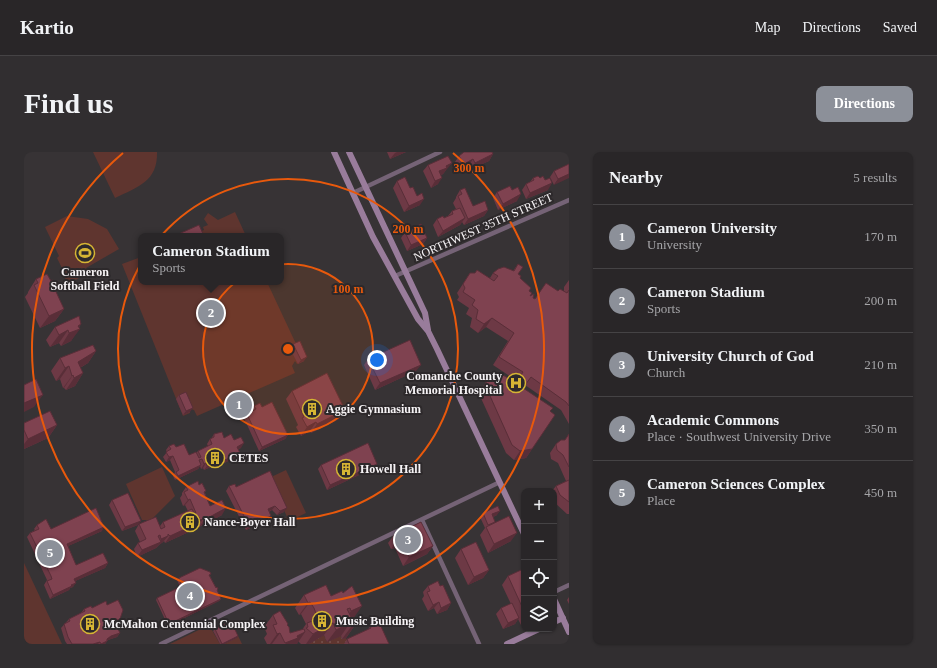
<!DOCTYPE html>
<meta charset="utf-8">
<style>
body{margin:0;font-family:Georgia,serif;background:#312e30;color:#f1f3f6}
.controls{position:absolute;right:12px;bottom:12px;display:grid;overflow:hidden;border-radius:8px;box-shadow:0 1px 3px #0004}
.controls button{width:36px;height:36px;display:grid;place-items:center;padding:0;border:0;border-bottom:1px solid #454345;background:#292628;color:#f1f3f6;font:20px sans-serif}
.you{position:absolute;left:353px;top:208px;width:14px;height:14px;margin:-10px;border:3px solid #fff;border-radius:50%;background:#1a73e8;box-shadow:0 0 0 6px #1a73e833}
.badge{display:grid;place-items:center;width:26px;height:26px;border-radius:50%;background:#8c9099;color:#fff;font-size:13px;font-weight:700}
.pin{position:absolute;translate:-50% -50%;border:2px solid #fff;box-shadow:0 1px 4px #0006}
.popup{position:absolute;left:114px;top:81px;width:146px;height:52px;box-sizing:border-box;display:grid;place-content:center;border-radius:8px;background:#292628;filter:drop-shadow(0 1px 3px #0005);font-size:13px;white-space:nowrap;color:#a5a5a8}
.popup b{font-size:15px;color:#f1f3f6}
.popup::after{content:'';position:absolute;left:50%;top:100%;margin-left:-8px;border:8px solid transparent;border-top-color:#292628}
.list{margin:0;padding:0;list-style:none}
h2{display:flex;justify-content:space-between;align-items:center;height:52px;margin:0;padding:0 16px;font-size:17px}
h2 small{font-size:13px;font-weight:400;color:#a5a5a8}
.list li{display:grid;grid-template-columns:26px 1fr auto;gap:12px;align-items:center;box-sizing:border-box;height:64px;padding:0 16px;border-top:1px solid #454345}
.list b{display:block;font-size:15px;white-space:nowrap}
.list p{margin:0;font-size:13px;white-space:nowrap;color:#a5a5a8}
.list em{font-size:13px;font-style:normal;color:#a5a5a8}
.icon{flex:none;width:22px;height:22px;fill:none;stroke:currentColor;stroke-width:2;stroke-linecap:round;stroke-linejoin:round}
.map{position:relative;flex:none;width:545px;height:492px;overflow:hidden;border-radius:8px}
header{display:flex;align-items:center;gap:24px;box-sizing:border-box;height:56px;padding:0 20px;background:#292628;border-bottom:1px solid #454345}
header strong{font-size:19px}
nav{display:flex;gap:22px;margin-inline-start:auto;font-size:14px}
.intro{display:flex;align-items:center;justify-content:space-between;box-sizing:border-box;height:96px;padding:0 24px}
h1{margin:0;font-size:28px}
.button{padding:10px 18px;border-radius:8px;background:#8c9099;color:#fff;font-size:14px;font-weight:700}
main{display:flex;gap:24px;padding:0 24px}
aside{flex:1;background:#292628;border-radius:8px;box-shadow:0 1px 3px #0004}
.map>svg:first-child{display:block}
.grass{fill:url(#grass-dots)}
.park{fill:#5f352f}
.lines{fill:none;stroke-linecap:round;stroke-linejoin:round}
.street{stroke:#756376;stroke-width:4.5}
.secondary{stroke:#997c9b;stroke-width:6}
.wall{fill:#6d3945}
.shaded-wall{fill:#592e38}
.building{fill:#7f4250;stroke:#592e38}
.ring{fill:none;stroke:#e8590c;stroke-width:2}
.labels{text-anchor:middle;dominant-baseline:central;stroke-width:4;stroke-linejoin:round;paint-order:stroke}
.street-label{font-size:12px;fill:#f6f3f5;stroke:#2d292b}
.poi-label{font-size:12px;font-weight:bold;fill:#f6f3f5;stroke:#2d292b;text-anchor:start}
.centre{fill:#e8590c;stroke:#2d292b;stroke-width:2}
.ring-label{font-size:12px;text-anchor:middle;font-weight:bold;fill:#e8590c;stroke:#2d292b;stroke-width:4;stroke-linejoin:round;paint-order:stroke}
</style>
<header>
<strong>Kartio</strong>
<nav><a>Map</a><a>Directions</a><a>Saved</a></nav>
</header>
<div class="intro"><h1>Find us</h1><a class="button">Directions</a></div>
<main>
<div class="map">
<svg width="545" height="492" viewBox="0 0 545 492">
<defs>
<pattern id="grass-dots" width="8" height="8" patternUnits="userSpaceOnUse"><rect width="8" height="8" fill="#5f352f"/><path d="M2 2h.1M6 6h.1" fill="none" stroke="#77534e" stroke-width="1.8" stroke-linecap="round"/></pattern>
</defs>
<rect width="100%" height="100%" fill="#373335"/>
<!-- grass -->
<polygon class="grass" points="300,483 303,490 317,484 318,487 322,486 325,492 284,492"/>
<!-- park -->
<g class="park">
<path d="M 69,0 L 133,0 C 134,29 114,35 91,46 Z"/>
<polygon points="211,60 222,84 162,84 180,78 179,75 184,73 180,67 184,61 194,68"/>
<polygon points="43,64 64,67 83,77 95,97 62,116 63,118 53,122 55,126 48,130 42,128 38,120 41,118 40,115 38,116 33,106 35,104 21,75"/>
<polygon points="117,105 117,130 243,130 280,209 273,212 271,209 268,214 271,221 173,264 170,258 166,257 166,261 159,264 98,112"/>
<polygon points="138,315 151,344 127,368 118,368 102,332"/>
<polygon points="262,318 282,361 265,369 245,326"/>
<polygon points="0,411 38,492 0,492"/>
<polygon points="207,469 218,492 200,492 212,486"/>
<polygon points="185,473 196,492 146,492"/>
</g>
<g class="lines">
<!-- street -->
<g class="street">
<polyline points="329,41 416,0"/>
<polyline points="371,124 545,48"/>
<polyline points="398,368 455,492"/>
<polyline points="530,440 545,433"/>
<polyline points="137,492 476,330"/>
</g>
<!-- secondary -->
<g class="secondary">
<polyline points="310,0 349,85 394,167 404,179 413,197 500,382"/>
<polyline points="325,0 401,161 404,178"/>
<polyline points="530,447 545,480"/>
<polyline points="530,470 539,466"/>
<polyline points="483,492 515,477"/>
</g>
</g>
<!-- wall -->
<g class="wall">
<polygon points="363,0 382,0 366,7"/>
<polygon points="469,2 465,9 447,17 445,13 435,18 431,10 435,4"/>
<polygon points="545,12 530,33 526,25 530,19"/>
<polygon points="404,13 423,18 422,18 419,22 417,23 414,32 407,36 399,19"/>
<polygon points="509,26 524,38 502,47 498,38 502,32 506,30"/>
<polygon points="373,29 386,36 393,44 396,53 380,60 369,36"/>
<polygon points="436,38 449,54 464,58 460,64 440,73 438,70 436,73 414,85 409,73 413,67 420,66 424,64 428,59 432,57 429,51 432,46 432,45"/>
<polygon points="488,38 493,49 474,58 469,46 473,40"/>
<polygon points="381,80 403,86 399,92 383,99 377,86"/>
<polygon points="494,112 495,122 496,126 505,139 506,144 511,147 534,139 540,139 540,135 545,128 545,272 537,258 501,233 499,236 526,259 508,297 502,306 490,308 482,301 456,244 456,239 468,221 471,224 492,231 493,229 469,213 484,189 462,175 454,181 446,175 448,166 442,162 445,156 433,148 435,145 433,141 446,121 451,121 466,126 469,121 489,119"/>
<polygon points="12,127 30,130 28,133 40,157 31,169 16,176 1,145 4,141 4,140"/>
<polygon points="57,172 47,189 37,194 35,191 26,195 22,188 31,175"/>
<polygon points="269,192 280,209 274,212 266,197"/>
<polygon points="72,199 64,211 56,216 59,221 51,234 42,238 40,236 39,236 36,227 32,229 27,219 36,206"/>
<polygon points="344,207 392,219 351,238 340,213"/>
<polygon points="268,239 315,267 287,281 286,279 277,284 272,275 274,273 262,247"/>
<polygon points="155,243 166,260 159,263 152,247"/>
<polygon points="230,254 238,255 264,283 261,287 235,299 220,266 223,262 228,259 227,258"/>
<polygon points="0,271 33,273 24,286 0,297"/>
<polygon points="190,282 200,286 210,288 217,296 214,297 216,301 213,305 198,312 196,307 192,309 189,314 180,318 179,316 177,317 176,314 174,317 151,328 149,324 151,320 146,308 142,310 139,305 143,300 142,298 145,294 152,295 165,303 172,301 174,299 184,294 183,292 186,287 187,287"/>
<polygon points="545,282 545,362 543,362 530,350 530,339 528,339 532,334 542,329 534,311 527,307 526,301 532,292 541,288"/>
<polygon points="297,313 350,316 303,338 294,317"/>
<polygon points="246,319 260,360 253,363 248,358 245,360 244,368 222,378 202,339 205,334 212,335"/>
<polygon points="175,333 181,341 186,354 198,363 175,375 175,373 172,375 169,378 141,391 140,389 139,390 135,393 132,396 113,405 110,397 114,391 116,390 111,379 115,372 136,374 139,370 164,359 161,353 159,354 156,346 158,343 158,341 162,335"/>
<polygon points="88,348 114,373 98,379 85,353"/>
<polygon points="459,361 473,363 469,365 471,370 487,389 464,401 456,383 461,376 456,365"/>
<polygon points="13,373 27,377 78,379 44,394 52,413 84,411 81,416 51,429 49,435 46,436 45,438 26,447 20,433 23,428 3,385 6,381 11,378 10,377"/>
<polygon points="370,383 409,394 403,402 379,414 371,396 367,397 364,391"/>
<polygon points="437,397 465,418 459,426 444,433 431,406"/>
<polygon points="186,424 192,436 194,437 193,439 197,447 195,449 144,474 132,448 133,446 156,435 153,428 155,426"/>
<polygon points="484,424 500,424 500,471 497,473 494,467 491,472 479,477 472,462 477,456 487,452 478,433"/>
<polygon points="328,434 329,467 328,467 331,473 322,486 318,487 317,484 303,490 300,483 285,492 277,492 274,489 273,492 243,492 240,486 243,482 240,475 249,463 264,472 263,474 266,481 278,478 282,472 277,462 275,463 271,456 280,443 307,444 319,441"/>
<polygon points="404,434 416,434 427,451 423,458 413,462 410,456 404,459 398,447 400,444 399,440"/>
<polygon points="545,445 545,452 543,448"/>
<polygon points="83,453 96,467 93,471 91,472 96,481 93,485 84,488 81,492 43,492 41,489 37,476 45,467 57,461 60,457"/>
<polygon points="346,474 365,492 320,492 323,487 344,478"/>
<polygon points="191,477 213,486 200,492 196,492 189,479"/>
</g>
<!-- shaded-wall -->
<g class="shaded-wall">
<polygon points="373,0 382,0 366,7 371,1"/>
<polygon points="469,2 465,9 447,17 451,11"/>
<polygon points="449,7 445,13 435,18 440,12"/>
<polygon points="428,11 419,22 411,26 415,19 422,14"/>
<polygon points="545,22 545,26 530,33 534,27"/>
<polygon points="418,26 414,32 407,36 411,29"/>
<polygon points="528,31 524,38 502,47 506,41"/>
<polygon points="497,42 493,49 474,58 479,52"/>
<polygon points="400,47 396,53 380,60 385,54"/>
<polygon points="464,58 460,64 440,73 444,67"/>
<polygon points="441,66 436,73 414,85 419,79"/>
<polygon points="403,86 399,92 383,99 387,93"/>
<polygon points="40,157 31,169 16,176 25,164"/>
<polygon points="468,166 462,175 454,181 460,172"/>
<polygon points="57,172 53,178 56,177 47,189 37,194 45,181 54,174"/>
<polygon points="44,178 35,191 26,195 35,183"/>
<polygon points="72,199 64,211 47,221 54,210"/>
<polygon points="283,205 280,209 274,212 277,208"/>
<polygon points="397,213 392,219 351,238 356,231"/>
<polygon points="45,214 36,227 32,229 41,216"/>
<polygon points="59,221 51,234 42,238 50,226"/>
<polygon points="49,223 40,236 39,236 48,224"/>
<polygon points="19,243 10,255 0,260 0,251"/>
<polygon points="169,256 166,260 159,263 162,259"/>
<polygon points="321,258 315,267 287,281 293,272"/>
<polygon points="292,270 286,279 277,284 283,275"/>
<polygon points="33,273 24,286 0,297 0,292 4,287"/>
<polygon points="264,283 261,287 235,299 238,295"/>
<polygon points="220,291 217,296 210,299 213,295"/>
<polygon points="508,297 502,306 490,308 496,299"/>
<polygon points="216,301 213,305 198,312 201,308"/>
<polygon points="199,303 196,307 188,311 191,306"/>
<polygon points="149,304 146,308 142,310 145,305"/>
<polygon points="192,309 189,314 180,318 183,314"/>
<polygon points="182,311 179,316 177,317 180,312"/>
<polygon points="353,312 350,316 303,338 306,333"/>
<polygon points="177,313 174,317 151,328 154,324"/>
<polygon points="166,347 161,353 159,354 164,348"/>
<polygon points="251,354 248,358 241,361 244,357"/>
<polygon points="202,356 198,363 175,375 180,368"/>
<polygon points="263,356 260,360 253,363 256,359"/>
<polygon points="476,359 473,363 465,367 468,362"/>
<polygon points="247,364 244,368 222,378 225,374"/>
<polygon points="179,367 175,373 172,375 176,368"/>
<polygon points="117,369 114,373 98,379 101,375"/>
<polygon points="174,371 169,378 141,391 146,384"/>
<polygon points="80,375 78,379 40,396 43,392"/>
<polygon points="493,381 487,389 464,401 470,392"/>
<polygon points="144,384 139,390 135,393 132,396 113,405 118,398 135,390 137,387"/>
<polygon points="377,387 371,396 367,397 373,389"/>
<polygon points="409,394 403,402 379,414 385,405"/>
<polygon points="84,411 81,416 47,431 50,427"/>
<polygon points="465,418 459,426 444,433 450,425"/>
<polygon points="52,431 49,435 46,436 45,438 26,447 29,443"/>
<polygon points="197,447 195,449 144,474 145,472"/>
<polygon points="286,450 277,462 275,463 284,451"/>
<polygon points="415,450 410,456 404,459 409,453"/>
<polygon points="427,451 423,458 413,462 417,456"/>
<polygon points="338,454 329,467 319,472 327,459"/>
<polygon points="495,466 491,472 479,477 484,471"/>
<polygon points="96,467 93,471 87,474 90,469"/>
<polygon points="500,468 500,471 497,473"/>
<polygon points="309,471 300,483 285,492 282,492 289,482"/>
<polygon points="326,471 317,484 303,490 312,478"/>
<polygon points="331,473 322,486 318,487 327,475"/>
<polygon points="281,480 273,492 261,492 273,484"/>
<polygon points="96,481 93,485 84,488 81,490 83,489 81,492 77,492 87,484"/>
<polygon points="256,481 248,492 246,492 253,482"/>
<polygon points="214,484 213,486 200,492 197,492"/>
<polygon points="76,490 74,492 69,492 71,491"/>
</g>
<!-- building -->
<g class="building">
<polygon points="440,0 468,0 469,2 451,11 449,7 440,12 435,4"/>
<polygon points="424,4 428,11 422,14 423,16 415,19 418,26 411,29 404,13"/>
<polygon points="545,12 545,22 534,27 530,19"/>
<polygon points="514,24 516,26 519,24 521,28 526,26 528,31 506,41 502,32 510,28 509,26"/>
<polygon points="381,25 386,36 389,35 393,44 398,41 400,47 385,54 373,29"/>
<polygon points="486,34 488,38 494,35 497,42 479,52 473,40"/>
<polygon points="441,36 449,54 461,49 464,58 444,67 434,44 438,42 436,38"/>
<polygon points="436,56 441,66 419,79 413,67 419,64 420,66 429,62 428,59"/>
<polygon points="397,72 403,86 387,93 381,80"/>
<polygon points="175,73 180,84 150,84"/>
<polygon points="494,112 499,115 494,122 497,124 496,126 507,136 505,139 508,141 506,144 510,142 509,146 511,147 522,131 534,139 536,137 543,141 545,138 545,254 542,250 507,225 499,236 529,256 526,259 531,263 508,297 496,299 488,293 462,235 462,231 468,221 471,224 474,220 492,231 499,220 475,205 490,181 468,166 460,172 452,167 454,158 448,153 451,148 439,140 441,136 439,132 446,121 451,121 453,118 470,129 474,124 469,121 474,117 480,115 490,119"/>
<polygon points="23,122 27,129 29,128 30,130 28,131 40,157 25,164 10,133 14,131 12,127"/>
<polygon points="55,164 57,172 54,174 56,177 45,181 44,178 35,183 31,175"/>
<polygon points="386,188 397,213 356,231 344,207"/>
<polygon points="276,189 283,205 277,208 269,192"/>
<polygon points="69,193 72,199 54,210 59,221 50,226 49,223 48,224 45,214 41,216 36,206"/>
<polygon points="303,221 321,258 293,272 292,270 283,275 278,266 280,265 268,239"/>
<polygon points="12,227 19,243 0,251 0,233"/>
<polygon points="162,240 169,256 162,259 155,243"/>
<polygon points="248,250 264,283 238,295 223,262 232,257 230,254 236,251 238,255"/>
<polygon points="26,259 33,273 4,287 0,278 0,271"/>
<polygon points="198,280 200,286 207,282 210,288 217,285 220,291 213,295 216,301 201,308 199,303 191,306 192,309 183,314 182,311 180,312 178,307 175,308 177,313 154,324 152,320 155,318 149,304 145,305 142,300 147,297 145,294 150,292 152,295 160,292 165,303 172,300 175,306 177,305 174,299 188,292 186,287 190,285 190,282"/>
<polygon points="545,282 545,315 539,303 533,298 532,292 537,288 541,288"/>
<polygon points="344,291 353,312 306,333 297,313"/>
<polygon points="246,319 263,356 256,359 251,354 244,357 247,364 225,374 205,334 211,332 212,335"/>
<polygon points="545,328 545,350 536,343 532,334"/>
<polygon points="174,329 175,333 178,331 182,339 180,340 186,354 198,348 202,356 180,368 179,367 176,368 175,365 172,367 174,371 146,384 144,382 144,384 137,387 136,383 134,384 137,390 118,398 114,391 122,387 115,372 132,365 137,377 141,375 139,370 168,357 170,361 172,361 166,347 164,348 160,340 164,338 162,335"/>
<polygon points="104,341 117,369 101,375 88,348"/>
<polygon points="474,354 476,359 468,362 471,370 464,373 459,361"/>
<polygon points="72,356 80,375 43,392 52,413 79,401 84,411 50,427 52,431 47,433 48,434 29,443 23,429 28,427 27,424 6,381 15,377 13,373 22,367 27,377"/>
<polygon points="485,364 493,381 470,392 462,375"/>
<polygon points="397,370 409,394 385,405 377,387 373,389 370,383"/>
<polygon points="452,390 465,418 450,425 437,397"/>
<polygon points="176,416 186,420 187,422 185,423 192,436 193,435 194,437 193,438 197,447 145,472 133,446 158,434 155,426"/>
<polygon points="497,418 500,424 500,459 484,424"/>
<polygon points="414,429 416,434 419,433 427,451 417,456 415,450 409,453 403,440 406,439 404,434"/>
<polygon points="302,433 307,444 318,439 319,441 328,434 338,454 327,459 326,456 323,457 331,473 327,475 326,471 312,478 309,471 289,482 282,476 284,475 283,471 294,467 290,456 286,450 284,451 280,443"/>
<polygon points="94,448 99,458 96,467 90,469 96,481 87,484 83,487 83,489 77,492 76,490 69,492 48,492 44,485 40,472 46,469 45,467 61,459 60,457 67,454 68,456 82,449 83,453"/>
<polygon points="488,451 495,466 484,471 477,456"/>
<polygon points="256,459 264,472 263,473 265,475 266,481 280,477 281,480 273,484 274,486 261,491 256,481 253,482 249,473 253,472 249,463"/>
<polygon points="207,469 214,484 198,492 191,477"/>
<polygon points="355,470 365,492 325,492 323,487 347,476 346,474"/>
</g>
<!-- distance rings -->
<circle cx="264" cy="197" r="85" fill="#e8590c" fill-opacity=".12"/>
<g class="ring">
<circle cx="264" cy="197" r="85"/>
<circle cx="264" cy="197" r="170"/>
<path d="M429 1A256 256 0 1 1 99 1"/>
</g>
<!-- icons -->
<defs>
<symbol id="stadium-ring" viewBox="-11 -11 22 22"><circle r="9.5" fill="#2d292b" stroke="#d6b534" stroke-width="1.5"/><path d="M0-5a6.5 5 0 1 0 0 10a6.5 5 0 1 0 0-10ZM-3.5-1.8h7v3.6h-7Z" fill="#d6b534"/></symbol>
<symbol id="hospital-ring" viewBox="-11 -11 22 22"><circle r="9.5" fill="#2d292b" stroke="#d6b534" stroke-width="1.5"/><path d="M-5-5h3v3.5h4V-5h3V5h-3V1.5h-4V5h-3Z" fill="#d6b534"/></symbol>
<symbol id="building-ring" viewBox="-11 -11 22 22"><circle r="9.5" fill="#2d292b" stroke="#d6b534" stroke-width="1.5"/><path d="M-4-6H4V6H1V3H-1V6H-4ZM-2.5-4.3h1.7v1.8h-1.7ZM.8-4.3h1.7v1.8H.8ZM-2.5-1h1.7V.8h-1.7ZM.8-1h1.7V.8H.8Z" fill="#d6b534"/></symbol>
</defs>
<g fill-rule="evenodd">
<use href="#stadium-ring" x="50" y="90" width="22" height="22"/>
<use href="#hospital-ring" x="481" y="220" width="22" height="22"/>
<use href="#building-ring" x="277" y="246" width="22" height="22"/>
<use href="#building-ring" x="180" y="295" width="22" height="22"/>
<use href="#building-ring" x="311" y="306" width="22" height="22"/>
<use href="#building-ring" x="155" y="359" width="22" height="22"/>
<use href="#building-ring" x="287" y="458" width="22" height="22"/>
<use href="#building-ring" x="55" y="461" width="22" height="22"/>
</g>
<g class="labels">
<!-- street labels -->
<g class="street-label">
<text transform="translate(459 75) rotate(-24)">NORTHWEST 35TH STREET</text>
</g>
<!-- poi labels -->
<g class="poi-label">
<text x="61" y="120" text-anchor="middle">Cameron<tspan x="61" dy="14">Softball Field</tspan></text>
<text x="478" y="224" text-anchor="end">Comanche County<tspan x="478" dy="14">Memorial Hospital</tspan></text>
<text x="302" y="257">Aggie Gymnasium</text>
<text x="205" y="306">CETES</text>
<text x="336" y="317">Howell Hall</text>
<text x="180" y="370">Nance-Boyer Hall</text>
<text x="312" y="469">Music Building</text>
<text x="80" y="472">McMahon Centennial Complex</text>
</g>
</g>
<circle cx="264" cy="197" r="6" class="centre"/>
<g class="ring-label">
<text x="445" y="20">300 m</text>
<text x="384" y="81">200 m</text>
<text x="324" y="141">100 m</text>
</g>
</svg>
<div class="controls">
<button>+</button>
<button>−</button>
<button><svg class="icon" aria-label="locate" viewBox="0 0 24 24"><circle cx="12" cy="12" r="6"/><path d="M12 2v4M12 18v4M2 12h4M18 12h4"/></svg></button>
<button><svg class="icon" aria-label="layers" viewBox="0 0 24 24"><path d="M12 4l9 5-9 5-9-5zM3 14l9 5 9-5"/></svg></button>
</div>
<div class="you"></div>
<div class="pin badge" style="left:215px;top:253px">1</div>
<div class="pin badge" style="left:187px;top:161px">2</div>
<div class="popup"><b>Cameron Stadium</b>Sports</div>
<div class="pin badge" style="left:384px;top:388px">3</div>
<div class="pin badge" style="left:166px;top:444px">4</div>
<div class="pin badge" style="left:26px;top:401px">5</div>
</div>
<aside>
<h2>Nearby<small>5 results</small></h2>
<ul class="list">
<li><span class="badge">1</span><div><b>Cameron University</b><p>University</p></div><em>170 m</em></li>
<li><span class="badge">2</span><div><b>Cameron Stadium</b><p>Sports</p></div><em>200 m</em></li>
<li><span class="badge">3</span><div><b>University Church of God</b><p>Church</p></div><em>210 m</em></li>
<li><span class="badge">4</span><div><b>Academic Commons</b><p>Place · Southwest University Drive</p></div><em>350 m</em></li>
<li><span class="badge">5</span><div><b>Cameron Sciences Complex</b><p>Place</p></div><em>450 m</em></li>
</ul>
</aside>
</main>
